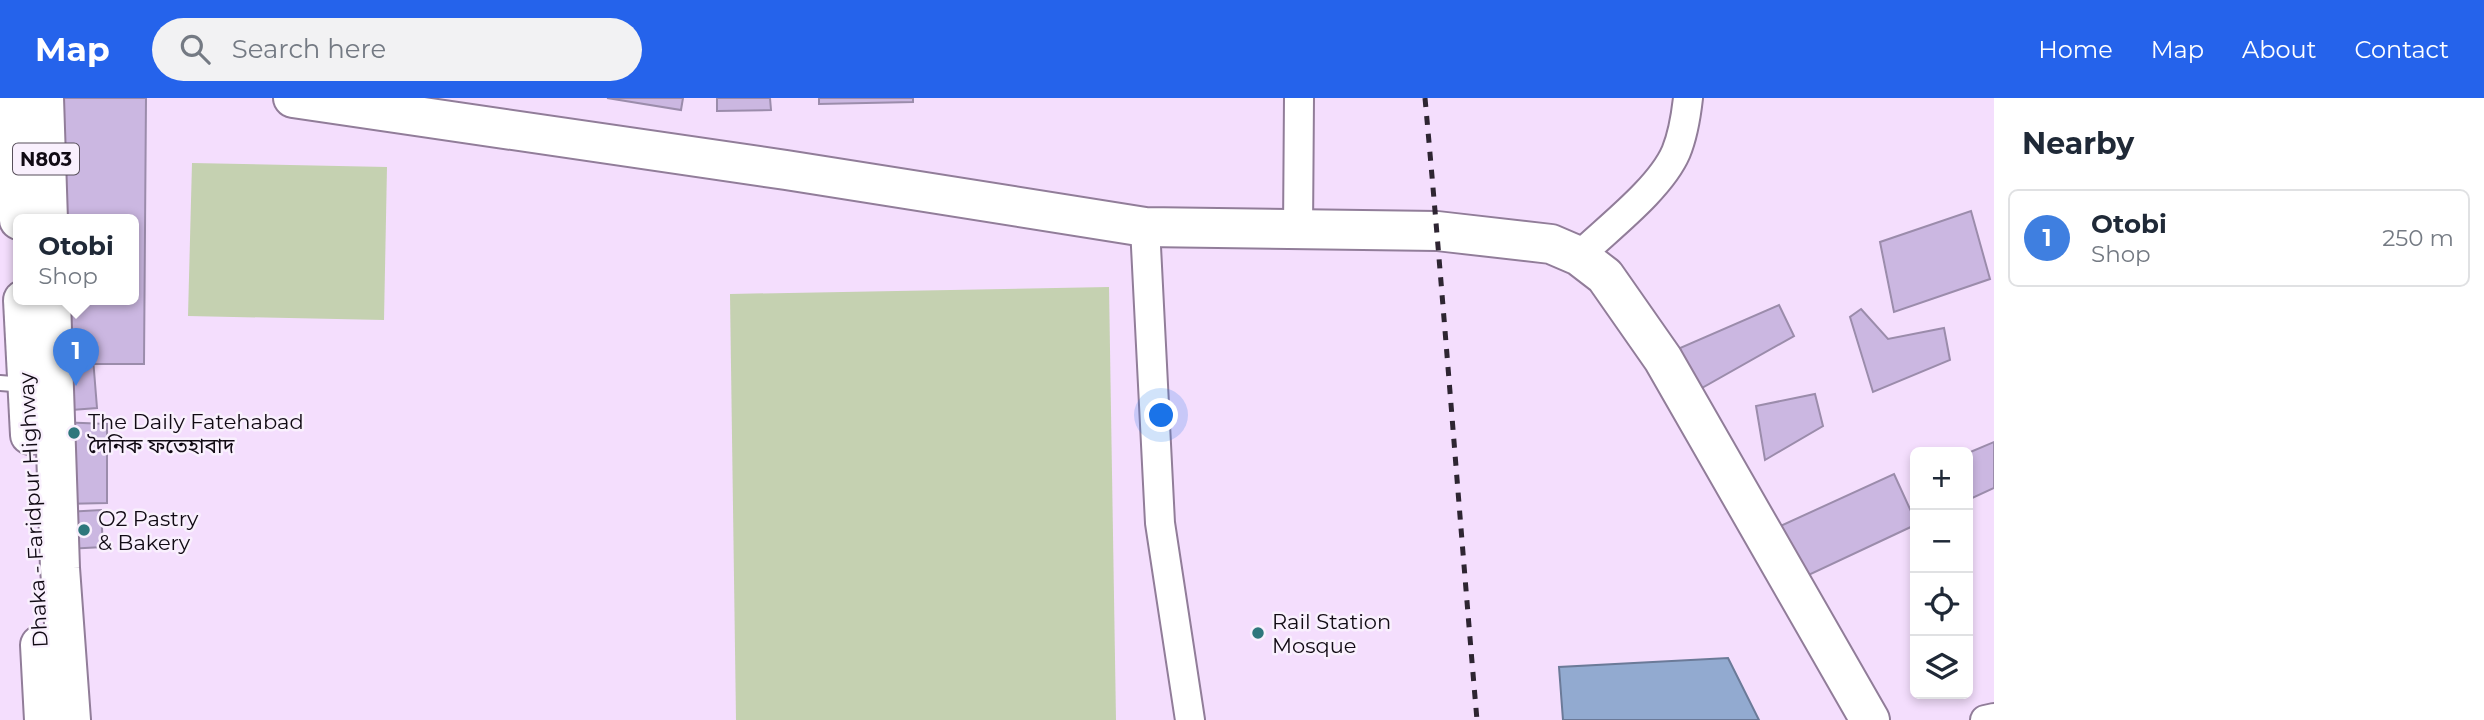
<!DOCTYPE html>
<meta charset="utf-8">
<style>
body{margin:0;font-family:Montserrat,"Noto Sans Bengali",sans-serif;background:#f2f2f3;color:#1f2937}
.controls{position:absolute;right:21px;bottom:21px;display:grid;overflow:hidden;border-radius:10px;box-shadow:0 4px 10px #0003}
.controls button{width:63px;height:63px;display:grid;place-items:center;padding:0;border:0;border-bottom:2px solid #e0e1e3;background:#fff;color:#1f2937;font:35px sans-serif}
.you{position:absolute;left:1162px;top:318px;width:24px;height:24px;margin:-18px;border:5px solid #fff;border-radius:50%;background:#1a73e8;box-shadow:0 0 0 10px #1a73e833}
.badge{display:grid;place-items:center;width:46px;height:46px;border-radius:50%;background:#2563eb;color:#fff;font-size:23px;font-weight:700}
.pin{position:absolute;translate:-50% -58px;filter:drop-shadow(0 2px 4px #0008)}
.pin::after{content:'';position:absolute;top:37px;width:24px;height:21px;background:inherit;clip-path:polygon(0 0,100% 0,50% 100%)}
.popup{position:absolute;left:13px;top:116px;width:126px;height:91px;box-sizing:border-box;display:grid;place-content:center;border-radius:10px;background:#fff;filter:drop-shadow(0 2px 5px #0005);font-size:23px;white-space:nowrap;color:#747a83}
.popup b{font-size:26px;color:#1f2937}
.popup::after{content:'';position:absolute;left:50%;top:100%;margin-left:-14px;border:14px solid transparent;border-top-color:#fff}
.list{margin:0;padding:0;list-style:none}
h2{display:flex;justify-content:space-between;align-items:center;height:91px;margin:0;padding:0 28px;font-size:30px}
h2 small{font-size:23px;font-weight:400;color:#747a83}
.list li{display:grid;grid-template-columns:46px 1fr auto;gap:21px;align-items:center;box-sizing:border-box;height:98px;margin:0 14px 14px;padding:0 14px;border:2px solid #e0e1e3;border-radius:10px}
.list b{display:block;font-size:26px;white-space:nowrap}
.list p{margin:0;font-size:23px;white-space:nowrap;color:#747a83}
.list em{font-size:23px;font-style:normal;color:#747a83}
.icon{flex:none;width:38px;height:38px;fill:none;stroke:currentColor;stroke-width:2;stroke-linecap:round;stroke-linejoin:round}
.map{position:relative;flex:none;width:1994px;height:622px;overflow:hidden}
header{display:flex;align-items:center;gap:42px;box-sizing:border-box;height:98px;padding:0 35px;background:#2563eb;color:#fff}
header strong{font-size:33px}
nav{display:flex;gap:38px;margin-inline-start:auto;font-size:24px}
.search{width:490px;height:63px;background:#f2f2f3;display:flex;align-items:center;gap:18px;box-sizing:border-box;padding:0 24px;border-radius:38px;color:#747a83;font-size:26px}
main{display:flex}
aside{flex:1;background:#fff}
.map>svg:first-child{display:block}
.green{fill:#c5d1b1}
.water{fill:#92aad0;stroke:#6b7a98;stroke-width:2}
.building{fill:#cbb7e1;stroke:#9b8cab;stroke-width:2}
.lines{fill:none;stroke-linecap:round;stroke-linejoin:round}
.lane-casing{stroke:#917d99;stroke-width:18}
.street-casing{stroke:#917d99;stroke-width:32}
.secondary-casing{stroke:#917d99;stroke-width:42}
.highway-casing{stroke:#917d99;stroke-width:42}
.lane{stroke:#fff;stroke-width:14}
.street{stroke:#fff;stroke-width:28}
.secondary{stroke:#fff;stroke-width:38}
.highway{stroke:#fff;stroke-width:38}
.rail{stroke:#2e2532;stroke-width:5;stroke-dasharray:9 9;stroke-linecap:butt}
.poi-dot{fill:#2e777c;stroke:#f9f0fd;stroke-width:2.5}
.labels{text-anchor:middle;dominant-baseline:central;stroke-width:5;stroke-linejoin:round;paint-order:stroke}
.shield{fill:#f9f0fd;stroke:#574f5a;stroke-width:2}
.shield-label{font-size:19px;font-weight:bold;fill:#110a14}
.poi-label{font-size:21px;fill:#110a14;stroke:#f9f0fd;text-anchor:start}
.street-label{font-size:21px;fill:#110a14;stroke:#f9f0fd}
</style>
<header>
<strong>Map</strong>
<div class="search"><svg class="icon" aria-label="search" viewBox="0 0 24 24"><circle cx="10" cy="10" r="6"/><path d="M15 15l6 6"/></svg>Search here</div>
<nav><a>Home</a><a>Map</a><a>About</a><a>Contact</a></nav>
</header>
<main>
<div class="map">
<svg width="1994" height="622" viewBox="0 0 1994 622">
<rect width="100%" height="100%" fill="#f4defd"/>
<!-- green -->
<g class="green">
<polygon points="192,65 387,69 384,222 188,218"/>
<polygon points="1109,189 1116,622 736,622 730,196"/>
</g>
<!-- water -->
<polygon class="water" points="1728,560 1759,622 1563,622 1559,569"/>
<!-- building -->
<g class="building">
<polygon points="64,0 146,0 144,266 62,266 63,202 134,202 134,122 63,122"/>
<polygon points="607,0 683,0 681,12"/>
<polygon points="717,0 770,0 771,12 717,13"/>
<polygon points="819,0 913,0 913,4 819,6"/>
<polygon points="1971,113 1990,181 1894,214 1880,144"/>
<polygon points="1779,207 1794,238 1693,295 1680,250"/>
<polygon points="1861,211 1888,241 1944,230 1950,262 1873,294 1850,219"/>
<polygon points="93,260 97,310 59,313 62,266"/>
<polygon points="1815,296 1823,328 1765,362 1756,308"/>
<polygon points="58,324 107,326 107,405 62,406"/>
<polygon points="1994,344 1994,390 1968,402 1968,355"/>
<polygon points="1894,376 1915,422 1915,427 1798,482 1774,431"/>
<polygon points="101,412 103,449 67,451 66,414"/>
</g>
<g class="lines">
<defs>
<polyline id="lane" points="0,285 26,287"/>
<g id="street">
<polyline points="1145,129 1160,425 1190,622"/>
<polyline points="1298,132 1299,0"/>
<path d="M 1579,158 C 1608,130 1660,91 1676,54 C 1683,37 1686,18 1688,0"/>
<polyline points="1985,622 1994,620"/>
</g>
<polyline id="secondary" points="293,0 786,72 1145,129 1437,133 1551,146 1579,158 1605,178 1663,261 1870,622"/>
<g id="highway">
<polyline points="13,0 19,122"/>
<polyline points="44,0 48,122"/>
<polyline points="23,202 30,337"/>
<polyline points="51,202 60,470 71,622"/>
<polyline points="40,547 44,622"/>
</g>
</defs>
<!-- lane casing -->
<use href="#lane" class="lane-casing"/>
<!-- street casing -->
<use href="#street" class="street-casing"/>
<!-- secondary casing -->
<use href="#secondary" class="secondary-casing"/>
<!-- highway casing -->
<use href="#highway" class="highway-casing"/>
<!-- lane -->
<use href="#lane" class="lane"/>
<!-- street -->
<use href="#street" class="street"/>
<!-- secondary -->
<use href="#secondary" class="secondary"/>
<!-- highway -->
<use href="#highway" class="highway"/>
<!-- rail -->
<path class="rail" d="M 1425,0 C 1444,207 1459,415 1477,622"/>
</g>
<!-- markers -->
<g class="poi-dot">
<circle cx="74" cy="335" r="7"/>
<circle cx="84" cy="432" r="7"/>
<circle cx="1258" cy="535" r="7"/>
</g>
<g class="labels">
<!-- shield labels -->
<rect class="shield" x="13" y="45.5" width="66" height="31" rx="5"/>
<g class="shield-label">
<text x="46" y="61">N803</text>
</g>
<!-- poi labels -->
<g class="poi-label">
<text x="88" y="323">The Daily Fatehabad<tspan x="88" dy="24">দৈনিক ফতেহাবাদ</tspan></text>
<text x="98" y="420">O2 Pastry<tspan x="98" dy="24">&amp; Bakery</tspan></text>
<text x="1272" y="523">Rail Station<tspan x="1272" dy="24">Mosque</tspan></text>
</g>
<!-- street labels -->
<g class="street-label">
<text transform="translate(33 412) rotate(-93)">Dhaka - Faridpur Highway</text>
</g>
</g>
</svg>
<div class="controls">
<button>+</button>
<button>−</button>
<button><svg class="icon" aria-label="locate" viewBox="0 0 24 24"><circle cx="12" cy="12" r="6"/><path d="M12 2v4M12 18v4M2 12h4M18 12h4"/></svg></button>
<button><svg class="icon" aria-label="layers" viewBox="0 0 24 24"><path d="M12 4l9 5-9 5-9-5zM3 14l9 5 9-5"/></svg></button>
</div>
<div class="you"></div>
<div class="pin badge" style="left:76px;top:288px;background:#3f7fe0">1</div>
<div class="popup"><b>Otobi</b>Shop</div>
</div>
<aside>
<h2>Nearby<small></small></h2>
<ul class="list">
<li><span class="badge" style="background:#3f7fe0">1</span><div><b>Otobi</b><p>Shop</p></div><em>250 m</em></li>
</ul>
</aside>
</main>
